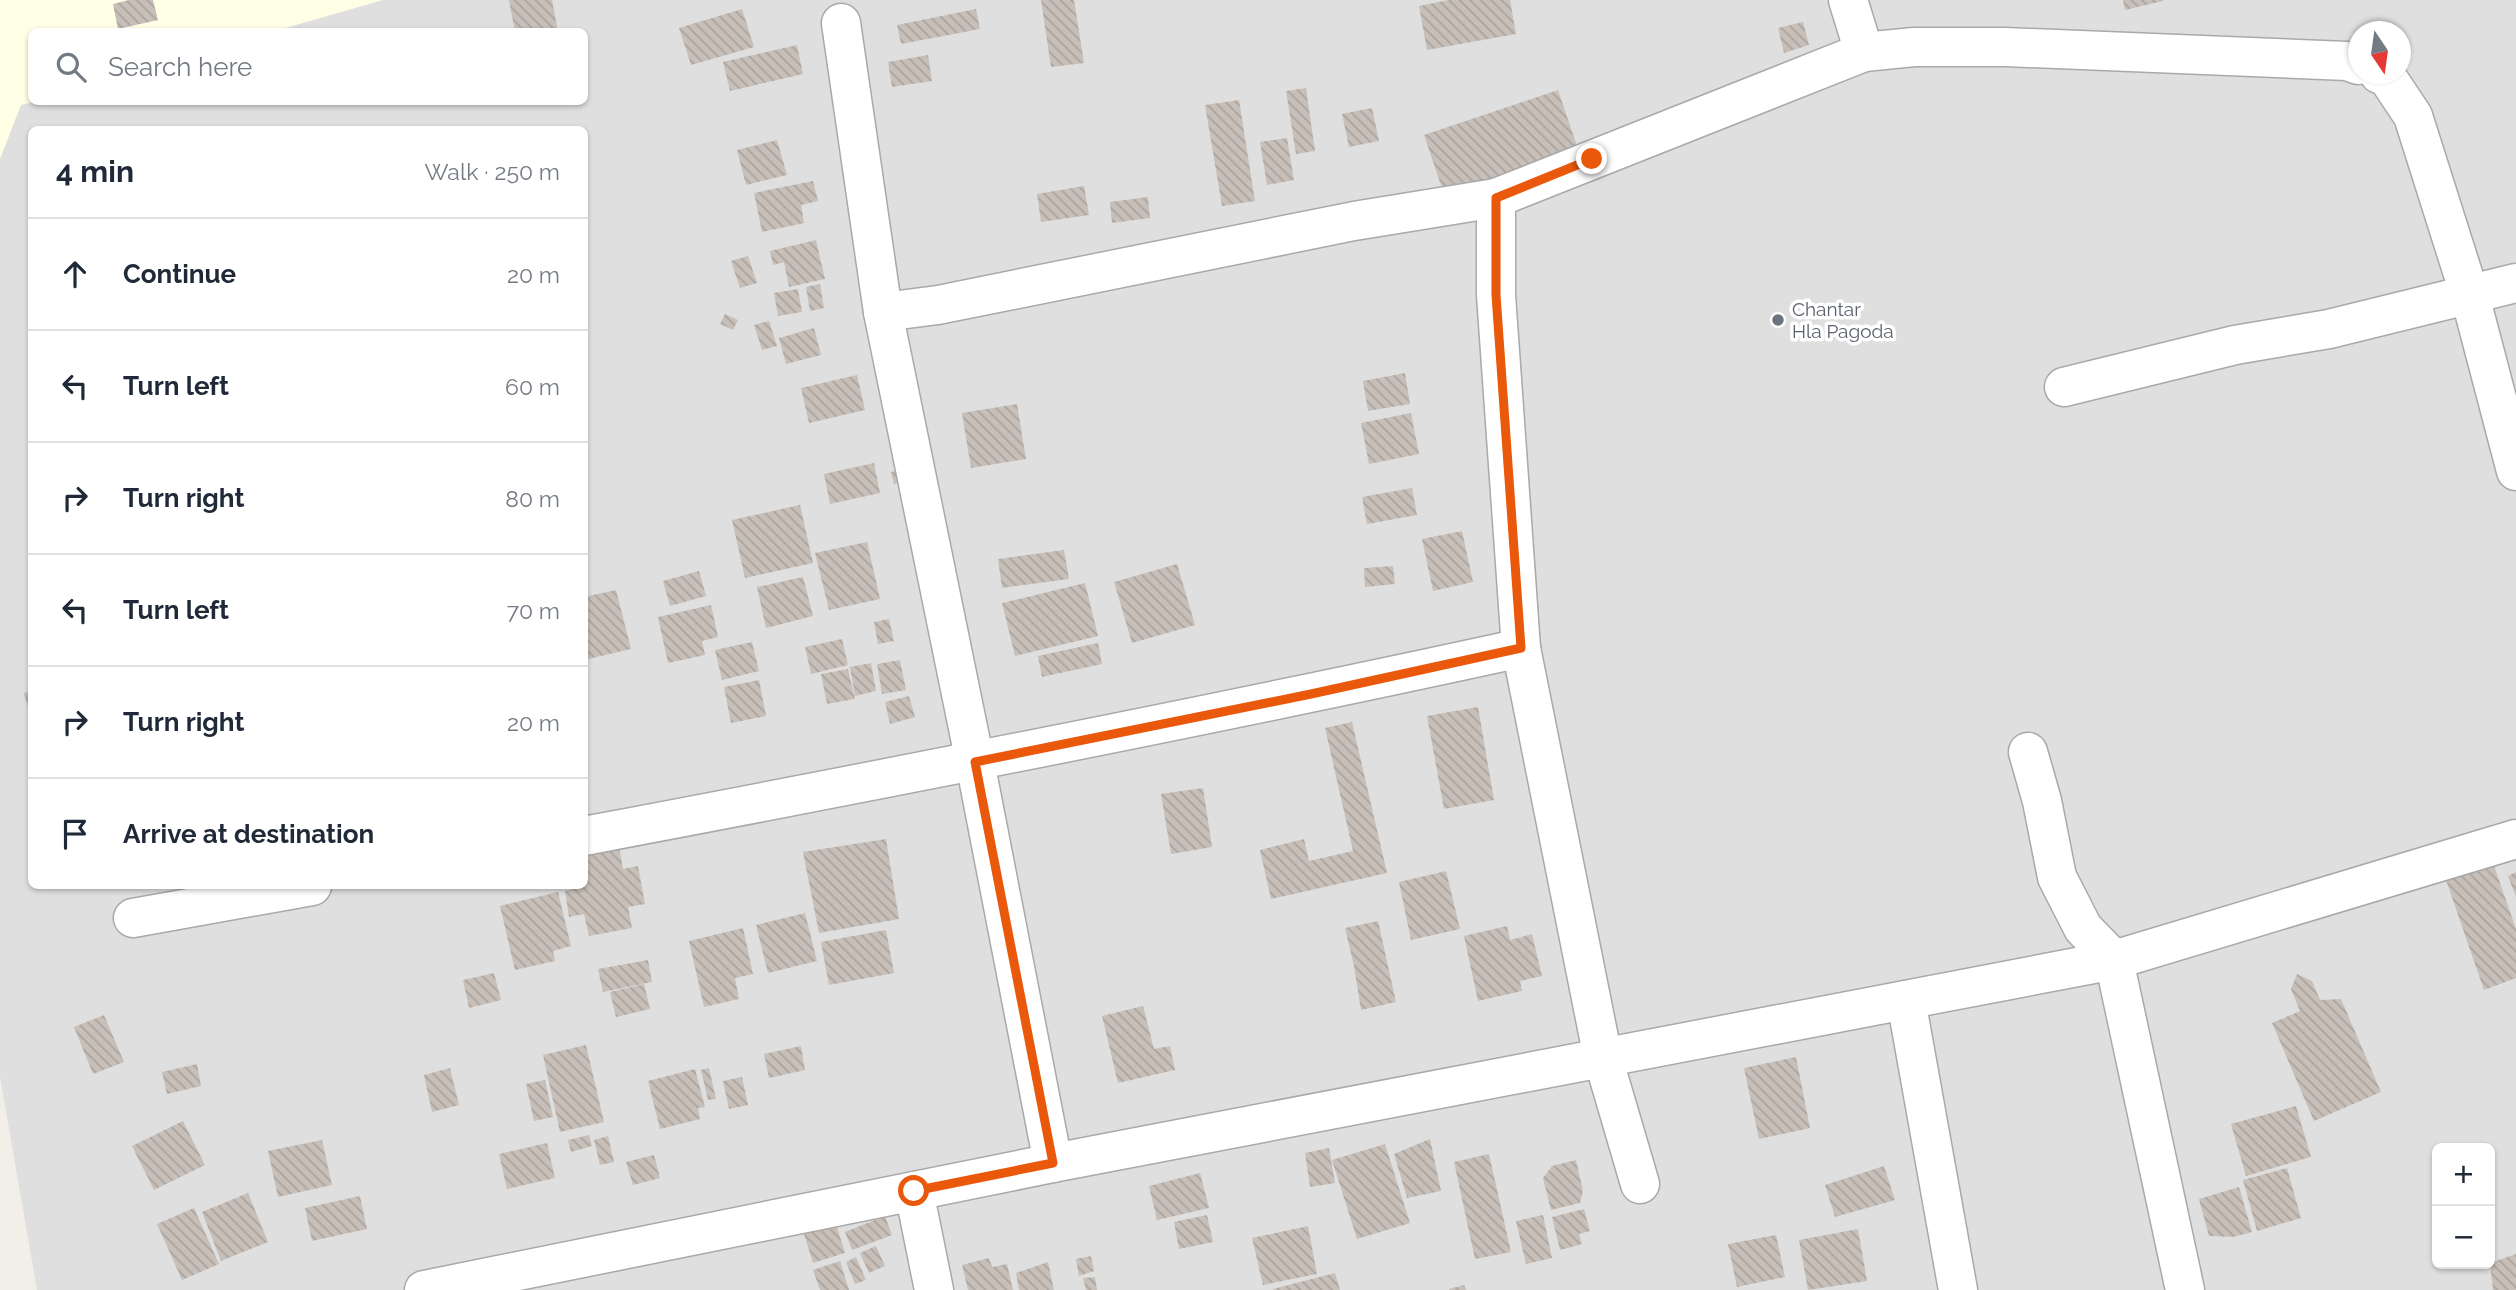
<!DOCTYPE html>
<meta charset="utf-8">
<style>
body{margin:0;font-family:Raleway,sans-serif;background:#f2f2f3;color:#1f2937}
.controls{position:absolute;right:21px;bottom:21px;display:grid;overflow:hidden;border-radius:10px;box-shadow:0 2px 5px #0004}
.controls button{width:63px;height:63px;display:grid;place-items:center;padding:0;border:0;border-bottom:2px solid #e0e1e3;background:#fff;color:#1f2937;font:35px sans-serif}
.compass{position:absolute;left:2348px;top:21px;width:63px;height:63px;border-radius:50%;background:#fff;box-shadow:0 2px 5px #0004;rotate:167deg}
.stop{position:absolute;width:21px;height:21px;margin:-16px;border:5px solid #ea580c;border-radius:50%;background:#fff}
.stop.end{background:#ea580c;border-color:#fff;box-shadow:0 2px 7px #0008}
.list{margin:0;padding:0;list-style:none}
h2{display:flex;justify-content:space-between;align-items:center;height:91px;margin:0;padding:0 28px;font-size:30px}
h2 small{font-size:23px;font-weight:400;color:#747a83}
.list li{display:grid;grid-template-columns:46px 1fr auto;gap:21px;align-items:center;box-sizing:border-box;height:112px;padding:0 28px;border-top:2px solid #e0e1e3}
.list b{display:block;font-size:26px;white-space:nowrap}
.list em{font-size:23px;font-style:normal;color:#747a83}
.icon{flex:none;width:38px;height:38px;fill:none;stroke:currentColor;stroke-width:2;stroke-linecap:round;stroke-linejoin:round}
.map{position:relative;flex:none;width:2516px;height:1290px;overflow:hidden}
.search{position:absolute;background:#fff;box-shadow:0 2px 5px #0004;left:28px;top:28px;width:560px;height:77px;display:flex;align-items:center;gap:18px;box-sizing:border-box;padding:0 24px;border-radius:10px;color:#747a83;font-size:26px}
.panel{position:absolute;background:#fff;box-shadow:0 2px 5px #0004;left:28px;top:126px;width:560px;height:763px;border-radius:10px}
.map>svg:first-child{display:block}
.residential{fill:#e0dfdf;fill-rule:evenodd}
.education{fill:#ffffe5}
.building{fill:url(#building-back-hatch)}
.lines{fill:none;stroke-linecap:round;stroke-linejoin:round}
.minor-casing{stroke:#a9a9a9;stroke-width:41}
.minor{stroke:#fff;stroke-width:38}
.route{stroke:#ea580c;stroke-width:9}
.worship-dot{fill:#6b7280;stroke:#fff;stroke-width:2.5}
.labels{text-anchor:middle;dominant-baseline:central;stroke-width:7;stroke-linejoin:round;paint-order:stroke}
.worship-label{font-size:19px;fill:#5b616d;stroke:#fff;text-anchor:start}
</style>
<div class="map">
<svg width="2516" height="1290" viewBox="0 0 2516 1290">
<defs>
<pattern id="building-back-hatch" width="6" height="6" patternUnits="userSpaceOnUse" patternTransform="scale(1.75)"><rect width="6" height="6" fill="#c7bfb8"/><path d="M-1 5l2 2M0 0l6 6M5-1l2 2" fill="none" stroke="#aba49e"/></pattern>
</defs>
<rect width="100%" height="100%" fill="#f2efe9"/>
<!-- residential -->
<path class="residential" d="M 0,0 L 2516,0 L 2516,1290 L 37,1290 L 0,1077 ZM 32,32 L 584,32 L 584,102 L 32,102 ZM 2358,32 L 2400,32 L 2400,74 L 2358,74 ZM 32,130 L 584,130 L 584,886 L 32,886 ZM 2437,1148 L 2490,1148 L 2490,1264 L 2437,1264 Z"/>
<!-- education -->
<polygon class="education" points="0,0 383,0 275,31 32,32 32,102 34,102 21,105 0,159"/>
<!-- building -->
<g class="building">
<polygon points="129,0 153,0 158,20 118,29 113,4"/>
<polygon points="509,0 552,0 558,32 515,32"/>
<polygon points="1041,0 1074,0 1084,63 1051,67"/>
<polygon points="1449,0 1510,0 1516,34 1427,50 1419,6"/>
<polygon points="2123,0 2163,0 2163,1 2125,10"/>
<polygon points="742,9 754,47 691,65 679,28"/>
<polygon points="976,9 980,29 901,44 897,25"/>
<polygon points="1803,22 1809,45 1784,53 1778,28"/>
<polygon points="797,45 803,74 730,91 723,62"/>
<polygon points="928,55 932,81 892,87 888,62"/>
<polygon points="1306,88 1315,151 1296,154 1286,91"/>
<polygon points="1558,90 1580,155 1446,200 1424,135"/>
<polygon points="1239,100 1255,201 1222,206 1205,105"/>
<polygon points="1372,108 1379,141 1349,147 1342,114"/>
<polygon points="1287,138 1294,180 1267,185 1260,142"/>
<polygon points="777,140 787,175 746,185 737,150"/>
<polygon points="813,181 818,201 801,205 804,223 762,232 754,193"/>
<polygon points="1084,186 1089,215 1041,222 1037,194"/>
<polygon points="1148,197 1150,218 1112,223 1110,202"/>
<polygon points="816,240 825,279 789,287 784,262 773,265 770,251"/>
<polygon points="748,256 757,283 740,288 731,261"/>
<polygon points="820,284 824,308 810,311 806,287"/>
<polygon points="798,289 802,312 778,316 774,293"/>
<polygon points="725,314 738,320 733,330 720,324"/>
<polygon points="769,321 777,346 762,350 754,325"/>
<polygon points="814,328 821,355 786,364 779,338"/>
<polygon points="1405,373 1410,404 1368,411 1363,381"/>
<polygon points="857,375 865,410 809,423 801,388"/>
<polygon points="1017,404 1026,459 971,468 962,413"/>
<polygon points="1411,413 1419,454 1369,464 1361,423"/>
<polygon points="874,463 880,493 830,504 824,474"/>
<polygon points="899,470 902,482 894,484 891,472"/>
<polygon points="1412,488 1417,515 1367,524 1362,497"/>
<polygon points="800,505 813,563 745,578 732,520"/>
<polygon points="1462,531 1473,582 1433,591 1422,539"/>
<polygon points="867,542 880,599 829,610 815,553"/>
<polygon points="1064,550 1069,579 1002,588 998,559"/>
<polygon points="1177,564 1195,625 1132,643 1114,582"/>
<polygon points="1393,566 1395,584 1365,587 1364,568"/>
<polygon points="699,571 706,596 670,606 663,581"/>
<polygon points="803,577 813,616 766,628 757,587"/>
<polygon points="1085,583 1098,636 1015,656 1002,603"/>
<polygon points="616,590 631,649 584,660 584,597"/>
<polygon points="711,605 718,637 702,641 705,655 668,663 658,617"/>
<polygon points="889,619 894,641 878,644 874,622"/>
<polygon points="842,639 848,665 811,674 805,647"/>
<polygon points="752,642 759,671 722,680 715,650"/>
<polygon points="1098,643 1102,664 1042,677 1038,656"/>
<polygon points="900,660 906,690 882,694 877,664"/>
<polygon points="871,663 876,691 855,696 850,667"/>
<polygon points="848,669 855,699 827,704 821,674"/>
<polygon points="759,680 766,716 731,723 724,687"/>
<polygon points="32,691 32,718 31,718 24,693"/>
<polygon points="909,696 915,717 890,724 885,702"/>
<polygon points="1478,707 1494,800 1444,809 1427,716"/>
<polygon points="1352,722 1387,873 1271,899 1260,850 1304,839 1309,861 1353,851 1325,728"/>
<polygon points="1203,788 1212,847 1171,854 1161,794"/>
<polygon points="886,839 899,919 819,933 803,852"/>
<polygon points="619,846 623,869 638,866 645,904 628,907 632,928 589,936 584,914 569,917 565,891 584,886 584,853"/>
<polygon points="2493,863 2516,929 2516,978 2484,990 2446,880"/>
<polygon points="1446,871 1460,929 1411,940 1399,882"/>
<polygon points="2516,872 2516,897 2508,876"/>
<polygon points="558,892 571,946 553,951 555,961 515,970 500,906"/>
<polygon points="805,913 817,961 768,973 756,925"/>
<polygon points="1378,921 1396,1002 1361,1010 1354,966 1345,928"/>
<polygon points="1507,926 1510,940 1532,934 1542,976 1520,981 1522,991 1478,1001 1464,936"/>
<polygon points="743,928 753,974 735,978 739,999 704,1007 689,941"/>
<polygon points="886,930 894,973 829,985 821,942"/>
<polygon points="648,960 652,982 603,992 598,969"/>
<polygon points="494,973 501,1000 469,1008 463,980"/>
<polygon points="2297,974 2312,981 2320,1000 2341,999 2381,1092 2314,1121 2272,1023 2300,1011 2291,989"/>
<polygon points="644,984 650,1009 616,1017 610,992"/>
<polygon points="1143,1006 1154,1049 1170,1046 1175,1070 1118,1083 1102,1016"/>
<polygon points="104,1015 124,1062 93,1074 74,1027"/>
<polygon points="586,1045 604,1122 560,1132 543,1055"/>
<polygon points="801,1046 805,1070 769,1078 764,1054"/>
<polygon points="1796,1057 1810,1128 1759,1139 1744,1068"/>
<polygon points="197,1064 201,1086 167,1094 162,1072"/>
<polygon points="450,1068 459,1105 432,1112 424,1075"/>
<polygon points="709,1068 716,1099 708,1100 701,1070"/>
<polygon points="695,1069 705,1107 698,1108 700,1119 660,1129 648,1081"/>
<polygon points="742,1077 748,1105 729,1109 723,1081"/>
<polygon points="545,1080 553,1117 534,1121 526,1084"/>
<polygon points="2296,1106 2311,1157 2246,1176 2231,1124"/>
<polygon points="183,1121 205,1165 154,1190 132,1146"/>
<polygon points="589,1135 592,1146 571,1152 568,1140"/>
<polygon points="608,1136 614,1162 600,1165 594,1140"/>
<polygon points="1430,1139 1441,1191 1407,1198 1394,1154"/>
<polygon points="322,1140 332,1185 278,1197 268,1151"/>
<polygon points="547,1143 555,1178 507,1189 499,1154"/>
<polygon points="1385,1144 1410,1223 1357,1239 1332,1160"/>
<polygon points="1329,1148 1335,1183 1310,1187 1305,1153"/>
<polygon points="1489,1154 1511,1252 1475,1259 1454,1162"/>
<polygon points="654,1155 660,1178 633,1185 626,1162"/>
<polygon points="1576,1160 1583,1191 1580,1203 1551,1210 1543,1178 1552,1166"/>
<polygon points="1884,1166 1895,1200 1835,1217 1825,1185"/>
<polygon points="2287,1168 2301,1218 2257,1231 2243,1180"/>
<polygon points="1200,1173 1209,1208 1157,1220 1149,1186"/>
<polygon points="2239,1187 2252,1232 2233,1237 2209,1236 2199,1199"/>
<polygon points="248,1193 268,1242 221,1261 202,1212"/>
<polygon points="360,1196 367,1229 312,1241 305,1208"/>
<polygon points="194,1208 219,1264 182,1280 157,1224"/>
<polygon points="1584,1209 1590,1231 1579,1234 1582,1244 1560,1250 1552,1217"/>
<polygon points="1207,1215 1213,1242 1179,1249 1174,1222"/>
<polygon points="1543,1215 1552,1258 1526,1264 1516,1221"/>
<polygon points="885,1216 892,1235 852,1250 845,1232"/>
<polygon points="836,1224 845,1253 813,1263 804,1234"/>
<polygon points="1308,1226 1317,1274 1263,1285 1252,1238"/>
<polygon points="1858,1229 1867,1281 1808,1290 1799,1240"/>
<polygon points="1776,1235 1785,1277 1737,1287 1728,1244"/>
<polygon points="876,1246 885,1266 869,1273 860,1253"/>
<polygon points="2516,1254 2516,1290 2493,1290 2490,1263"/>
<polygon points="1091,1256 1094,1271 1079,1276 1076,1259"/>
<polygon points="856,1257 866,1280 855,1284 846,1262"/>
<polygon points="989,1258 992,1267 1007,1264 1013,1290 968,1290 962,1265"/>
<polygon points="840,1261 849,1290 820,1290 813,1270"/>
<polygon points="1048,1262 1054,1290 1019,1290 1016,1273"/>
<polygon points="1335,1273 1340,1290 1273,1290 1273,1289"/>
<polygon points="1095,1277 1097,1290 1086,1290 1083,1278"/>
<polygon points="1464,1285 1466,1290 1449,1290 1449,1289"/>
</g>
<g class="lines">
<defs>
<g id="minor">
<polyline points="1848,0 1864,52 1914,47 2005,47 2347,61 2358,65"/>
<polyline points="841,23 883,312"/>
<polyline points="2379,74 2387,77 2413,116 2470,296 2516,471"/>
<polyline points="2064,387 2235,345 2329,329 2516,283"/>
<polyline points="2028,752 2042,801 2057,877 2083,928 2114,960 2185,1290"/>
<path d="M 584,836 C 897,777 1210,716 1521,648"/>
<polyline points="133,918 312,886"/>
<polyline points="1906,1000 1958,1290"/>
<polyline points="1053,1163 975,762 883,312 938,305 1354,221 1496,198"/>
<polyline points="1640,1184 1603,1058 1521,648 1496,295 1496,198 1864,52"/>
<polyline points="914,1191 934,1290"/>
<polyline points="424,1290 1053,1163 2114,960 2516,839"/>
</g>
</defs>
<!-- minor casing -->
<use href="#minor" class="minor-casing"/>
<!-- minor -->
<use href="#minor" class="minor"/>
</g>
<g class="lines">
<!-- route -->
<polyline class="route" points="914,1191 1053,1163 975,762 1311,694 1521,648 1496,295 1496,198 1592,159"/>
</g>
<!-- markers -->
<circle class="worship-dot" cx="1778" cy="320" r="7"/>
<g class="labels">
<!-- worship labels -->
<g class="worship-label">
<text x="1792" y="309">Chantar<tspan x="1792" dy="22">Hla Pagoda</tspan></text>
</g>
</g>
</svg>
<div class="controls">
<button>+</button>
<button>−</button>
</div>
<svg class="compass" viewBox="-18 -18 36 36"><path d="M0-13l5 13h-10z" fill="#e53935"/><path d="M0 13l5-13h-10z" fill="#747a83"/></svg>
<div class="stop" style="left:914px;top:1191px"></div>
<div class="stop end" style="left:1592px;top:159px"></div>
<div class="search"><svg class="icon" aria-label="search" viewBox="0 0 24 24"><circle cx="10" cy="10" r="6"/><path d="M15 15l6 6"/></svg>Search here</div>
<section class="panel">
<h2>4 min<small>Walk · 250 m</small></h2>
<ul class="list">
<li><svg class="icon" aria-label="ahead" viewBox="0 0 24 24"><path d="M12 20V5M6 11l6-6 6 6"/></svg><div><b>Continue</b></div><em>20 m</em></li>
<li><svg class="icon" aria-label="left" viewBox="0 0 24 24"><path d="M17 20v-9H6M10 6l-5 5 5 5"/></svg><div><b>Turn left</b></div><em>60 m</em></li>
<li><svg class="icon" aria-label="right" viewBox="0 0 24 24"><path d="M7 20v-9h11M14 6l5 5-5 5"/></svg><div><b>Turn right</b></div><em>80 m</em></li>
<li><svg class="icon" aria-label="left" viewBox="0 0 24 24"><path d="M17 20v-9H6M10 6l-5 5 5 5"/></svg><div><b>Turn left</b></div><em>70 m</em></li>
<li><svg class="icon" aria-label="right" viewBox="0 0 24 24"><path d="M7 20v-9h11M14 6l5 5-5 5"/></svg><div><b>Turn right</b></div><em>20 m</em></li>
<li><svg class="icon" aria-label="arrive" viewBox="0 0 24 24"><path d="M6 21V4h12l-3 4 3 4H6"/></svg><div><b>Arrive at destination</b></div></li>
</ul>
</section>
</div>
